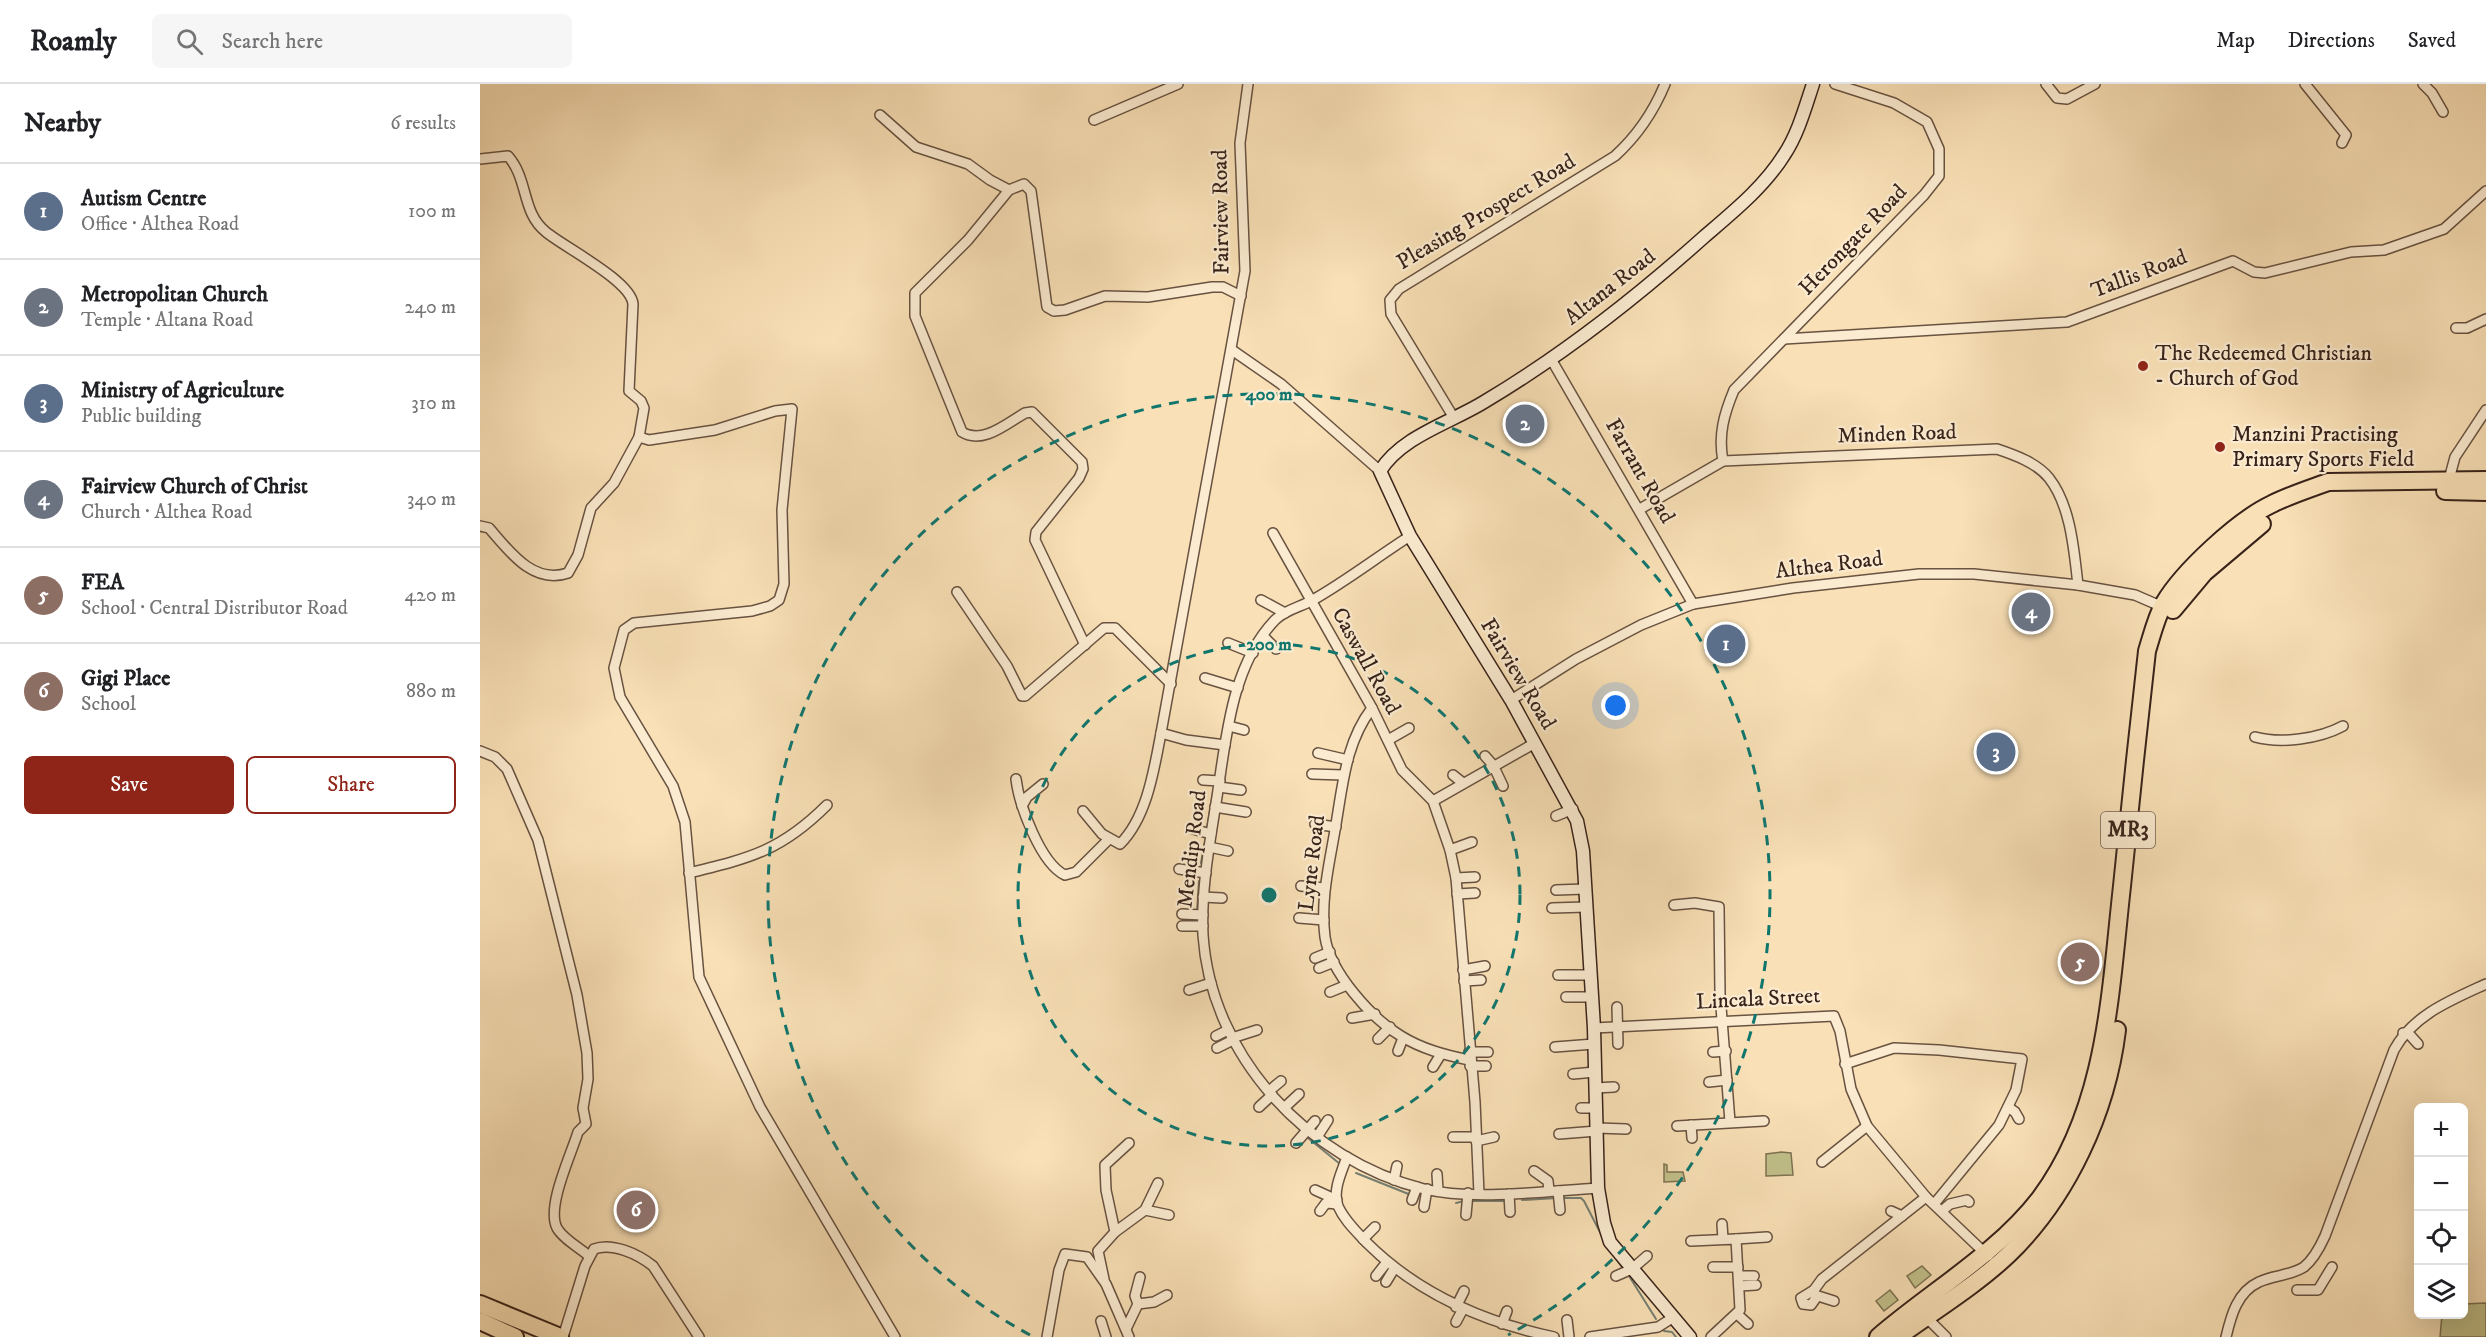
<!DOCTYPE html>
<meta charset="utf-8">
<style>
body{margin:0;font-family:"IM FELL DW Pica",serif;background:#f6f6f6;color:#202124}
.controls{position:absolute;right:18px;bottom:18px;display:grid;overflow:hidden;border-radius:9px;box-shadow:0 6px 24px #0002}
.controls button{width:54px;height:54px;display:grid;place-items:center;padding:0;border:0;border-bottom:2px solid #e0e0e0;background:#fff;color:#202124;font:30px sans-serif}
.you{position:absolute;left:1136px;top:622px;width:21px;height:21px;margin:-15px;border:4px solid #fff;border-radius:50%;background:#1a73e8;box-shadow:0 0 0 9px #1a73e833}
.badge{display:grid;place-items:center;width:39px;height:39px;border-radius:50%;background:#8f2418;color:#fff;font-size:20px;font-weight:700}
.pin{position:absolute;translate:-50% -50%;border:3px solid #fff;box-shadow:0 2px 6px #0006}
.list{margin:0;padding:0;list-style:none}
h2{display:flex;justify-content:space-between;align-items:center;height:78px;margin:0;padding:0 24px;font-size:26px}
h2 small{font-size:20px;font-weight:400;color:#757577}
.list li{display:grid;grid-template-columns:39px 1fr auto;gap:18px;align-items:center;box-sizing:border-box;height:96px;padding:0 24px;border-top:2px solid #e0e0e0}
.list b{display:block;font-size:22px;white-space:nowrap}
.list p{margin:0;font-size:20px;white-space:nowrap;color:#757577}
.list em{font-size:20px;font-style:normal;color:#757577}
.actions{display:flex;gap:12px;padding:18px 24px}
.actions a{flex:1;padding:14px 0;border:2px solid #8f2418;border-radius:9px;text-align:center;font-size:21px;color:#8f2418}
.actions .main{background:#8f2418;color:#fff}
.icon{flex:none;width:33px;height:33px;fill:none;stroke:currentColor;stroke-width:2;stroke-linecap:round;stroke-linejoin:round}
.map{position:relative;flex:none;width:2006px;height:1253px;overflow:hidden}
header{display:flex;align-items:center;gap:36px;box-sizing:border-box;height:84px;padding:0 30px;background:#fff;border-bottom:2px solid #e0e0e0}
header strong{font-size:28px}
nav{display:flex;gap:33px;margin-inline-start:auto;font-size:21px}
.search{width:420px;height:54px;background:#f6f6f6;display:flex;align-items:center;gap:15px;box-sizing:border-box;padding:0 21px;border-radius:9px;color:#757577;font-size:22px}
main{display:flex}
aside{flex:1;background:#fff}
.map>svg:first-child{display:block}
.green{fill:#c2c18b;stroke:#7d7252;stroke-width:1.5}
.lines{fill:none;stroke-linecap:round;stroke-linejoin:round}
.stream{stroke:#757f72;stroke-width:2}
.street-casing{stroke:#685241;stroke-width:12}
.secondary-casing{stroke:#38221a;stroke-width:15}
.highway-casing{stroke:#38221a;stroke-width:20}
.street{stroke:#fbebd0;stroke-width:9}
.secondary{stroke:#fbebd0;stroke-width:12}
.highway{stroke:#f9e0b6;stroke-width:16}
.ring{fill:none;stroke:#0f766e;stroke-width:3;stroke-dasharray:10 8}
.poi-dot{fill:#8f2418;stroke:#fbebd0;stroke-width:2}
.labels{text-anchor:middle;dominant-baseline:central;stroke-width:4.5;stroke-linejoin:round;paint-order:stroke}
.shield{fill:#fbebd0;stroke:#725e51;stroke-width:1.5}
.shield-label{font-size:21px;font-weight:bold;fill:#38221a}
.street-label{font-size:22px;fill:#38221a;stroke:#fbebd0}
.poi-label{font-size:22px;fill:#38221a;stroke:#fbebd0;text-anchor:start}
.centre{fill:#0f766e;stroke:#fbebd0;stroke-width:3}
.ring-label{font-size:18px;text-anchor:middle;font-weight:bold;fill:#0f766e;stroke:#fbebd0;stroke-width:4.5;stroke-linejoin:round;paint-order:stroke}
</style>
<header>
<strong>Roamly</strong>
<div class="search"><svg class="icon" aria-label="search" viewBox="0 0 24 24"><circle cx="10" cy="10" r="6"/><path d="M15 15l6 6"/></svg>Search here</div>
<nav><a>Map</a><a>Directions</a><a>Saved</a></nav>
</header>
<main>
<aside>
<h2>Nearby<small>6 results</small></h2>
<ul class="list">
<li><span class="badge" style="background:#5c6f8a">1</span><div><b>Autism Centre</b><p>Office · Althea Road</p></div><em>100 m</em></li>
<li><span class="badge" style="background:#6b7280">2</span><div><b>Metropolitan Church</b><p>Temple · Altana Road</p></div><em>240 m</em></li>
<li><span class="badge" style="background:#5c6f8a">3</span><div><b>Ministry of Agriculture</b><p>Public building</p></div><em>310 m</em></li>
<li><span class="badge" style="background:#6b7280">4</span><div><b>Fairview Church of Christ</b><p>Church · Althea Road</p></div><em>340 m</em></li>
<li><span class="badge" style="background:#8d6e63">5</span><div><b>FEA</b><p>School · Central Distributor Road</p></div><em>420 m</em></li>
<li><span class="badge" style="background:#8d6e63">6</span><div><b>Gigi Place</b><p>School</p></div><em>880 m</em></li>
</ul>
<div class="actions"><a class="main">Save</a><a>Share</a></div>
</aside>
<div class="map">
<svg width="2006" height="1253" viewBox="0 0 2006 1253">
<rect width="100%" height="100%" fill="#f9e0b6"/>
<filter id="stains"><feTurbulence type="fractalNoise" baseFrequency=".00333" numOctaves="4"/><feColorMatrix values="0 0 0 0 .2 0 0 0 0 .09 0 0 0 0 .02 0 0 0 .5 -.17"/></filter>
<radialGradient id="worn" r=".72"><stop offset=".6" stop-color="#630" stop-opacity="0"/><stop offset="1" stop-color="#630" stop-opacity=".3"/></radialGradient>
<!-- green -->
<g class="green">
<polygon points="1301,1068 1311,1069 1313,1091 1286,1092 1286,1070"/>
<polygon points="1184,1080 1187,1081 1187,1088 1203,1088 1205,1097 1184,1098"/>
<polygon points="1442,1182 1451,1191 1435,1204 1427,1192"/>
<polygon points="1410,1206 1418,1216 1404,1227 1396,1217"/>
<polygon points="2006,1219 2006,1253 1960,1253 1962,1231 1984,1230 1984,1220"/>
</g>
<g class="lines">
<!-- stream -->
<g class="stream">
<polyline points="727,744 734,704"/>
<polyline points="721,779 726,752"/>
<polyline points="717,828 719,797"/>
<polyline points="730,909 744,946"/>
<polyline points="751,962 775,996"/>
<polyline points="803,1029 822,1048"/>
<polyline points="828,1054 860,1080"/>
<polyline points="876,1089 931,1111"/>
<polyline points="1084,1114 1101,1114 1104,1117 1123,1154"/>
<polyline points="1042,1116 1077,1114"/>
<polyline points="991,1117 1025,1117"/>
<polyline points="976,1119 984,1117"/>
<polyline points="1132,1169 1144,1186"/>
<polyline points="1149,1192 1176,1235"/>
<polyline points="1184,1247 1192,1248 1196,1253"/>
</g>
<defs>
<g id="street">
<polyline points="1566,0 1577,14 1587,15 1615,0"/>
<polyline points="1825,0 1866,51 1862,59"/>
<polyline points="1943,0 1952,9 1963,28"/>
<polyline points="400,31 436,63 488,80 510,96 529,106"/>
<polyline points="614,36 698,0"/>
<path d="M 0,75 L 28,72 C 49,96 41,128 66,148 C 84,163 151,197 153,220 L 149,307 L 161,317 L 164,324 L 159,353 L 134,399 L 111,424 L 98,471 L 88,489 C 53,501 29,467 9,444 L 0,442"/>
<polyline points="1976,244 1987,244 2006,235"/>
<polyline points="1304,255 1587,238 1753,177 1774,188 1785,189 1871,168 1904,166 1964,145 2006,107"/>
<polyline points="752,266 801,300 900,387"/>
<polyline points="1071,275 1213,520"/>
<path d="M 974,334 L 911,230 L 910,216 L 919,205 L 1135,72 C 1158,51 1173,29 1185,0"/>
<polyline points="159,353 169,356 235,346 295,327 312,325 302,426 304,500 299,516 290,522 272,527 154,539 144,546 134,584 140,613 193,702 205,738 219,893 280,1023 415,1253"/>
<path d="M 1243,377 C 1238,351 1244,330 1254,306 L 1444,111 L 1459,92 L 1459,65 L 1447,38 L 1414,19 L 1355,0"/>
<polyline points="1968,399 1975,373 2006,326"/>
<path d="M 1160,425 L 1243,377 L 1517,365 C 1535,371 1557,379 1569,394 C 1591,422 1594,467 1598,501"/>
<polyline points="793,449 892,624 922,686 953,717 970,766 976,794 995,1018 999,1110"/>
<path d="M 930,452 C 897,473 865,498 831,517 C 820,523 805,526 795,536 C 750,583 746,658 736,719 C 729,763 721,807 723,851 C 731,972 828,1076 944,1105 C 994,1117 1067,1107 1118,1104"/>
<polyline points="477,508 527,582 542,612 545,612 624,544 635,544 691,600"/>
<polyline points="781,516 805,529"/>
<polyline points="784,553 796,565"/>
<polyline points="748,559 773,569"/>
<path d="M 605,561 L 555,456 L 556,448 L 599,394 L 603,385 L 602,378 L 552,328 L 545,329 C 527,339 503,361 482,348 L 435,232 L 435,209 L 488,156 L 529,106 L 544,100 L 551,107 L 567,223 L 574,227 L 585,226 L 625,212 L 668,213 L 732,203 L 743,203 L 761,212"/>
<polyline points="725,594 758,604"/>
<polyline points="1031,616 1096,575 1161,541 1213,520 1313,504 1439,490 1494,490 1598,501 1655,511 1685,524"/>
<path d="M 892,624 C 866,658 863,699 856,740 C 850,778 840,814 845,853 C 850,888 891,934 921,952 C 942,965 965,971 989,976"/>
<polyline points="749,642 764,646"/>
<path d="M 1775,653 C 1801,660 1839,655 1863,642"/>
<polyline points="908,656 929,644"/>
<polyline points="745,661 706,656 681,649 765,187 760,59 768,0"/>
<path d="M 0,667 L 15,673 L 27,685 L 58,756 L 97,911 L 107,969 L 108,995 L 103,1024 L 106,1040 L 98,1048 C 91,1071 66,1123 77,1144 C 83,1155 100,1164 109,1172"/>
<polyline points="838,669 868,676"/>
<polyline points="1005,672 1013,681 1023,702"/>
<polyline points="832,690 863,691"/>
<polyline points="973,691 983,699"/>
<path d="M 536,695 C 539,721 561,780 585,791 L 596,788 L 629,755"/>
<polyline points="723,696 740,697"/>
<polyline points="739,703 761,706"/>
<polyline points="953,717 1055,659"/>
<polyline points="542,722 547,713 563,700"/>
<polyline points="735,723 766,728"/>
<path d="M 603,727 L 622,750 L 640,760 C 667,733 674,686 681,649"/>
<polyline points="1076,732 1093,725"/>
<polyline points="835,740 856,743"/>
<polyline points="713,745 731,750"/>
<polyline points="729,763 748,767"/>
<polyline points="970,766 992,758"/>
<polyline points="699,785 726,789"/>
<path d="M 209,789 C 270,774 301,767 347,721"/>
<polyline points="976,794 995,793"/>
<polyline points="821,802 845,804"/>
<polyline points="1076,806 1105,805"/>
<polyline points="977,810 995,809"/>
<polyline points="723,813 742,814"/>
<polyline points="1194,821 1215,819 1239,823 1240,910 1250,1038"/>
<polyline points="1072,824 1106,823"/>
<polyline points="702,830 723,831"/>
<polyline points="819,834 844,836"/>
<polyline points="702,842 723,842"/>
<polyline points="835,874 850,868"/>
<polyline points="839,884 854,878"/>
<polyline points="983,886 1005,882"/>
<polyline points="1078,891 1111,891"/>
<polyline points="984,897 1001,896"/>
<polyline points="709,906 731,899"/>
<polyline points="850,908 867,901"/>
<polyline points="1086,913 1112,913"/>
<polyline points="1137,923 1138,960"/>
<polyline points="872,934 895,930"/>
<polyline points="1114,944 1354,932 1360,947 1371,1005 1387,1042 1446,1113 1508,1172"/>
<polyline points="1923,949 1929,950 1938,960"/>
<polyline points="736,952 748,946"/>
<polyline points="752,954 777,946"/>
<polyline points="898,955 910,943"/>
<polyline points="1075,963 1114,960"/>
<polyline points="737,964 753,956"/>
<polyline points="918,967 923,954"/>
<polyline points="989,968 1008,968"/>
<polyline points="1233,968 1246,967"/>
<polyline points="1365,980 1414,964 1459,966 1542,975 1536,1006 1519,1041 1455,1119"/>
<polyline points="990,982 1006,982"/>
<polyline points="953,983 961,970"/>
<polyline points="1093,990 1115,988"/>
<polyline points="1229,998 1247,996"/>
<polyline points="1115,1004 1134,1003"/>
<polyline points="789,1007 801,997"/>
<polyline points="779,1023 792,1011"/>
<polyline points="1528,1023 1535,1028 1539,1035"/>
<polyline points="804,1024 819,1010"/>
<polyline points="1101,1024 1116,1024"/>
<polyline points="1211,1041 1212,1054"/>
<polyline points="1197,1042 1284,1037"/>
<polyline points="1117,1044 1146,1045"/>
<polyline points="1079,1050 1117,1047"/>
<polyline points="837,1053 848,1036"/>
<polyline points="973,1053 996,1053"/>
<polyline points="996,1057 1014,1053"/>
<polyline points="816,1059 835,1037"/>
<path d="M 867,1073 C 862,1087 852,1107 858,1122 C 864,1136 876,1147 886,1158 C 938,1210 1003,1238 1074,1253"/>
<polyline points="1342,1078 1387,1042"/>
<polyline points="1054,1087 1068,1097 1069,1107"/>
<polyline points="957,1090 958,1106"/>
<polyline points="914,1096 917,1082"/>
<polyline points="835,1106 857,1116"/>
<polyline points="1078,1107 1080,1126"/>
<polyline points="1029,1110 1030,1128"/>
<polyline points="932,1116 937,1103"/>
<polyline points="944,1123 947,1105"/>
<polyline points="665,1126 689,1131"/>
<polyline points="1463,1126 1470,1120 1487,1116 1489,1118"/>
<polyline points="840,1127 846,1119 857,1120"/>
<polyline points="1411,1127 1422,1132"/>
<polyline points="986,1131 988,1109"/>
<polyline points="1242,1140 1243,1155"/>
<polyline points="635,1148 665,1126 678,1099"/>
<polyline points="883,1155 895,1143"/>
<polyline points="1256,1155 1287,1153"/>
<polyline points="1211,1157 1256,1155 1260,1226 1231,1253"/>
<polyline points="1233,1183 1258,1183"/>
<polyline points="896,1192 907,1178"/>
<polyline points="1136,1192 1152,1185 1167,1172"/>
<polyline points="1259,1192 1274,1192"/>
<polyline points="624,1195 618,1167 635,1148 626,1106 625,1081 649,1059"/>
<polyline points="906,1198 914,1185"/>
<polyline points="1259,1202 1276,1201"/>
<polyline points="1334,1206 1342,1195 1446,1113"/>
<polygon points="1334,1206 1336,1214 1331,1221 1323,1220 1321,1214"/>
<polyline points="1817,1206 1838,1206 1852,1183"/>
<polyline points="1335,1211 1354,1217"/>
<polyline points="658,1220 674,1218 687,1211"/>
<polyline points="976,1223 984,1207"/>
<polyline points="1257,1230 1268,1240"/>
<polyline points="1444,1231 1466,1253"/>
<polyline points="1087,1236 1089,1253"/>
<polyline points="621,1237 626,1253"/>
<polyline points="976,1238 983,1225"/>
<polyline points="1022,1240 1027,1227"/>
<polyline points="646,1245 658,1220 655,1212 660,1193"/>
<path d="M 83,1253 L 105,1182 L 114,1165 C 132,1158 158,1170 173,1182 L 219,1253"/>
<polyline points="567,1253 579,1186 585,1170 607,1173 626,1200 649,1253"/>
<polyline points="1110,1253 1178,1243 1194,1233"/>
<path d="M 1746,1253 C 1751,1232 1757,1208 1779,1198 C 1793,1191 1810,1192 1824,1183 C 1834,1175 1840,1163 1845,1152 L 1914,966 C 1933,931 1971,916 2006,900"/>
</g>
<path id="secondary" d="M 1210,1253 L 1130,1158 L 1124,1139 L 1118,1104 L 1114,944 L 1103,767 L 1097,737 L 1031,616 L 930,452 L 900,387 C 922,352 970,339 1004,318 C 1083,271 1157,213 1225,152 C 1253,128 1284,103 1304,71 C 1318,50 1325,24 1333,0"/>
<g id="highway">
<polyline points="1965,407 2006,408"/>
<polyline points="1693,526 1724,489 1782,440"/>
<polyline points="0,1220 80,1253"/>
<polyline points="0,1237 35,1253"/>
<path d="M 1398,1253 C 1451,1207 1517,1170 1560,1114 C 1627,1024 1630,909 1642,802 C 1650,724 1658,645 1667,567 C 1672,551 1676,534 1684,519 C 1703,487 1758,436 1792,420 C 1810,411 1829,405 1848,398 L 2006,396"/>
<path d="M 1418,1253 C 1454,1227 1495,1202 1528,1171 C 1588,1113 1627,1028 1637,946"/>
</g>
</defs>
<!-- street casing -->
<use href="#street" class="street-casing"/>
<!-- secondary casing -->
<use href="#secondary" class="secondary-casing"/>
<!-- highway casing -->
<use href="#highway" class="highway-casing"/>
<!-- street -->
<use href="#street" class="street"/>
<!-- secondary -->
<use href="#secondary" class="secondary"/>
<!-- highway -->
<use href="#highway" class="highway"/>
</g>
<!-- distance rings -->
<g class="ring">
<circle cx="789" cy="811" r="251"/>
<path d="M550 1251A501 501 0 1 1 1028 1251"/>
</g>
<!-- markers -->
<g class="poi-dot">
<circle cx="1663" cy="282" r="6"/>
<circle cx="1740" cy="363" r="6"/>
</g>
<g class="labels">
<!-- shield labels -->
<rect class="shield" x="1621" y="728" width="54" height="36" rx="4.5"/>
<g class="shield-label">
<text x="1648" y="746">MR3</text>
</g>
<!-- street labels -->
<g class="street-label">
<text transform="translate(741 128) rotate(-91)">Fairview Road</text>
<text transform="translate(1006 128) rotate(-31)">Pleasing Prospect Road</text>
<text transform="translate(1373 156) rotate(-46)">Herongate Road</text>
<text transform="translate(1659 190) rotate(-21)">Tallis Road</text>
<text transform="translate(1130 203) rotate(-38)">Altana Road</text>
<text transform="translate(1417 350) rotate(-2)">Minden Road</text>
<text transform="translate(1160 387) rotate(60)">Farrant Road</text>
<text transform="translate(1349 481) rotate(-7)">Althea Road</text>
<text transform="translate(886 577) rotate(61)">Caswall Road</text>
<text transform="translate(1038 590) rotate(59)">Fairview Road</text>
<text transform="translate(712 765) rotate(-83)">Mendip Road</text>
<text transform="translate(832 779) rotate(-83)">Lyne Road</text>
<text transform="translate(1278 915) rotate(-3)">Lincala Street</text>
</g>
<!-- poi labels -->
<g class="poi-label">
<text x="1675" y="269">The Redeemed Christian<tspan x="1675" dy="25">- Church of God</tspan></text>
<text x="1752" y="350">Manzini Practising<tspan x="1752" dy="25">Primary Sports Field</tspan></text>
</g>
</g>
<circle cx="789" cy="811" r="9" class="centre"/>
<g class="ring-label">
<text x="789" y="316">400 m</text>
<text x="789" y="566">200 m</text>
</g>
<rect width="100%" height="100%" filter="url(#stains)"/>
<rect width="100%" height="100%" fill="url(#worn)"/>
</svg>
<div class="controls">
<button>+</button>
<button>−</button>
<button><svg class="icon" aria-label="locate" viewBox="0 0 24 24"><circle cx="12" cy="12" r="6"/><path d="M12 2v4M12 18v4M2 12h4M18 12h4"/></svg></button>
<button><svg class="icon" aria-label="layers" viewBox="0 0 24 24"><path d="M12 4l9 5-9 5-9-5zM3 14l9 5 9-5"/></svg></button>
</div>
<div class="you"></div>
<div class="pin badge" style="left:1246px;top:560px;background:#5c6f8a">1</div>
<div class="pin badge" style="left:1045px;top:340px;background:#6b7280">2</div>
<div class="pin badge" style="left:1516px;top:668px;background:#5c6f8a">3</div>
<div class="pin badge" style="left:1551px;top:528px;background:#6b7280">4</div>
<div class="pin badge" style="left:1600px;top:878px;background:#8d6e63">5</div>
<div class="pin badge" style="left:156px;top:1126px;background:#8d6e63">6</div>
</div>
</main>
